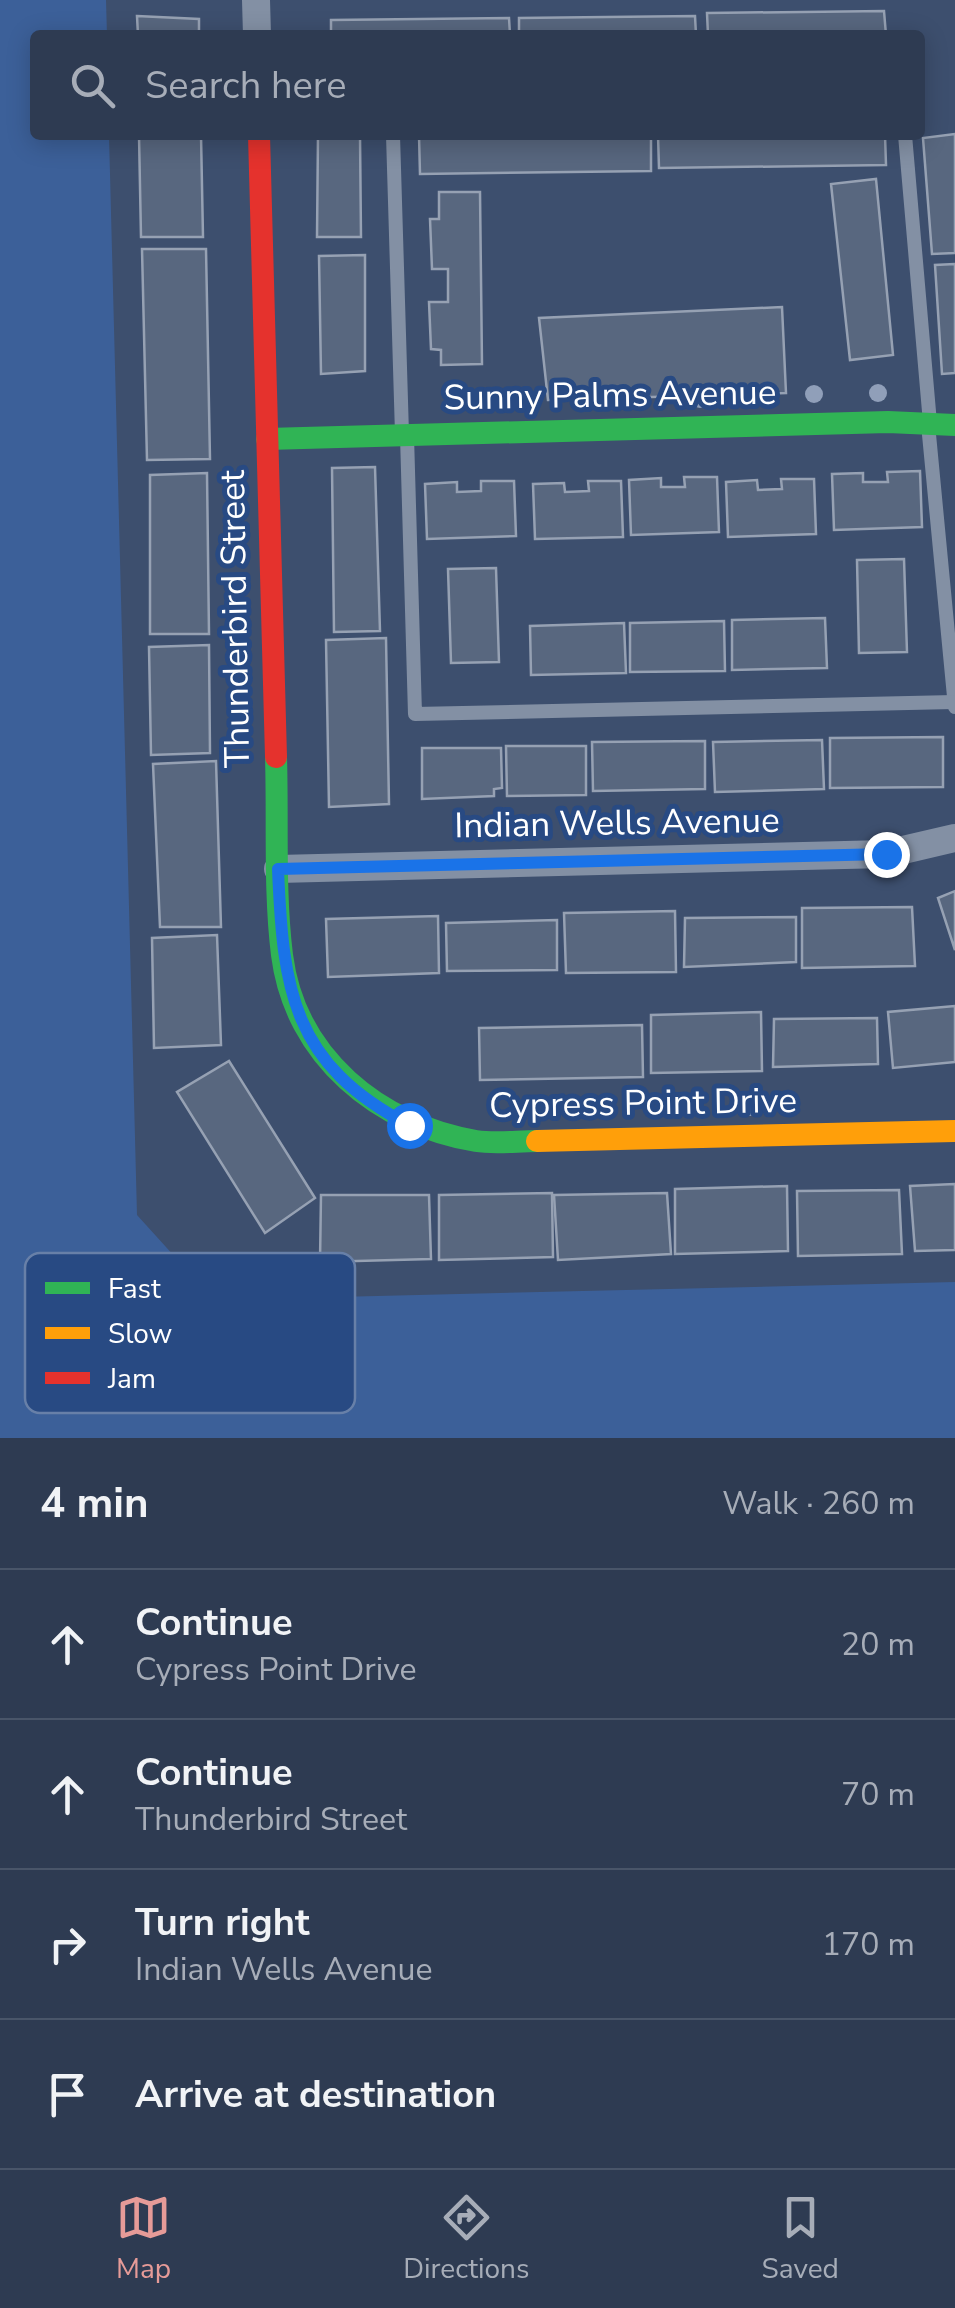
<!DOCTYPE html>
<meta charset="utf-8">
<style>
body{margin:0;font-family:"Nunito Sans",sans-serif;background:#364259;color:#f1f3f6}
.stop{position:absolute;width:30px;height:30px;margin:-22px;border:8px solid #1a73e8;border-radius:50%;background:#fff}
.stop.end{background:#1a73e8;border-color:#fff;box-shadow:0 2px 10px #0008}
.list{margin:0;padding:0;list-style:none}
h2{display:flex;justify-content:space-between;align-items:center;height:130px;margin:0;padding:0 40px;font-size:42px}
h2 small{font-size:32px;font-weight:400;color:#a7adb8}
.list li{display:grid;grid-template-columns:65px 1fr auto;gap:30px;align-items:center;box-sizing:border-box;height:150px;padding:0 40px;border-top:2px solid #495569}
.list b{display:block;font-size:38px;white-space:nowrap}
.list p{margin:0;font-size:32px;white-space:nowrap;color:#a7adb8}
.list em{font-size:32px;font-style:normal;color:#a7adb8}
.icon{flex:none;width:55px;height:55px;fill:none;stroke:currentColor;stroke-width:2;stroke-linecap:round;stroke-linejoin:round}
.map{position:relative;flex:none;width:955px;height:1438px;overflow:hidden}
.search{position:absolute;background:#2e3b52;box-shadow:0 5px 25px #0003;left:30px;right:30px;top:30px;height:110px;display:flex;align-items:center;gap:25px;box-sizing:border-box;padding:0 35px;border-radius:10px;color:#a7adb8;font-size:38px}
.sheet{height:730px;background:#2e3b52}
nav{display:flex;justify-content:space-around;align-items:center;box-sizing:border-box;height:140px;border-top:2px solid #495569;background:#2e3b52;font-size:28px;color:#a7adb8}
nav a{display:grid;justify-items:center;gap:5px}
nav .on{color:#e69b98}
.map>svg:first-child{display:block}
.green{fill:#3c6099}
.building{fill:#58677f;stroke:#96a1b3;stroke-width:2.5}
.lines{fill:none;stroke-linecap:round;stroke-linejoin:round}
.lane{stroke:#8390a4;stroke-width:14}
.street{stroke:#8390a4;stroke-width:28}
.fast{stroke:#30b455;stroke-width:22}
.slow{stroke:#ff9f0a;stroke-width:22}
.jam{stroke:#e5322d;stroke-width:22}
.tree{fill:#909fb9}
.route{stroke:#1a73e8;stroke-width:12}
.labels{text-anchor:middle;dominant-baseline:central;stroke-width:10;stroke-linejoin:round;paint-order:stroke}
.street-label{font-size:35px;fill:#fff;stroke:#284a83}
.key{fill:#284a83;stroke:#6880a8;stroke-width:2.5}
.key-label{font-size:28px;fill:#fff}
</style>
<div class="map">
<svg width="955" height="1438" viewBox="0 0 955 1438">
<rect width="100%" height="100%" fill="#3d4f6e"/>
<!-- green -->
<polygon class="green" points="0,0 106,0 107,35 35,35 35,135 109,135 137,1215 214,1300 955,1282 955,1438 0,1438"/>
<!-- building -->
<g class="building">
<polygon points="884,11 886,35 708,35 707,13"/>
<polygon points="137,16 199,19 199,35 138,35"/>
<polygon points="695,16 696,35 519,35 519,18"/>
<polygon points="509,18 510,35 331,35 331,20"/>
<polygon points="955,134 955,253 932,254 923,138"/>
<polygon points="139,135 201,135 203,237 141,237"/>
<polygon points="318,135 360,135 361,237 317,237"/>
<polygon points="419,135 651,135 651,171 420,174"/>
<polygon points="658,135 885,135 886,165 659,168"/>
<polygon points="876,179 893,355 850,360 831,184"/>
<polygon points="439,192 480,192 482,364 441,365 441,350 431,349 429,302 448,302 448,269 432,269 430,219 439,219"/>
<polygon points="142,249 206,249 210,459 147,460"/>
<polygon points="365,255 365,371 321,374 319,256"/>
<polygon points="955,264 955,373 942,374 935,265"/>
<polygon points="782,307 786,393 548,400 539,318"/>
<polygon points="375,467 380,631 334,632 332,468"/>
<polygon points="920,471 922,527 834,530 832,474 863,473 863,482 888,482 887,472"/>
<polygon points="207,473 209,634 150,634 150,475"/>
<polygon points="684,477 717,477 719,532 631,535 629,480 661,478 661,487 685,487"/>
<polygon points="781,479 814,479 816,534 728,537 726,482 757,480 758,490 782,489"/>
<polygon points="481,481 514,481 516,536 427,539 425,484 457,482 457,492 481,491"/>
<polygon points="588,481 621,481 623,537 535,539 533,484 564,483 565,492 589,491"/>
<polygon points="904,559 907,652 859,653 857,560"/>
<polygon points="496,568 499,662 451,663 448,569"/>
<polygon points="825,618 827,668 732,670 732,620"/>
<polygon points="724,621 725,671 630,672 630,623"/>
<polygon points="624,623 626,673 531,675 530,626"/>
<polygon points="386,638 389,804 329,807 326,640"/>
<polygon points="209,645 210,753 151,755 149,647"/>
<polygon points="943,737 943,787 830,788 830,738"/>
<polygon points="822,740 824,789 715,792 713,742"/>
<polygon points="705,741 705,789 593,791 592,742"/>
<polygon points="506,746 586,746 586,795 507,796"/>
<polygon points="422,748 501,748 502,788 494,789 494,796 422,799"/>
<polygon points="216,761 221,927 160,927 153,764"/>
<polygon points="955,891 955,950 938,898"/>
<polygon points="912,907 915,966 802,968 802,908"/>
<polygon points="675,911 676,972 566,973 564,913"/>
<polygon points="438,916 439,973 328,977 326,919"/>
<polygon points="796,917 796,962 684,967 685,918"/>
<polygon points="557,920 557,970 447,971 446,923"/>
<polygon points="217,935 221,1045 154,1048 152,938"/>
<polygon points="955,1006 955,1062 893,1068 888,1012"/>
<polygon points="761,1012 762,1071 651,1073 651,1015"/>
<polygon points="877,1018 878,1064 773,1067 774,1019"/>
<polygon points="642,1025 643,1077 480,1080 479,1028"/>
<polygon points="229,1061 315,1198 265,1233 177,1092"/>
<polygon points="955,1184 955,1250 915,1251 910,1186"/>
<polygon points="787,1186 788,1251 675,1254 675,1189"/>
<polygon points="899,1190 902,1254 798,1256 797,1191"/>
<polygon points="552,1193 553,1257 439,1260 439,1195"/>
<polygon points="667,1193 671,1254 558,1260 554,1195"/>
<polygon points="321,1195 429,1195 431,1259 320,1262"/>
</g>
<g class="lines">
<!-- lane -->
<g class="lane">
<polyline points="393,135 402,434"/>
<polyline points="905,135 930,423"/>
<polyline points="928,424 955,707"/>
<polyline points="407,436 415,714 954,702"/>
</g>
<!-- street -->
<g class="street">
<polyline points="256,0 257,35"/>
<polyline points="278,869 886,854 955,838"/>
</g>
<!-- fast -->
<g class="fast">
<polyline points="267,439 888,422 955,425"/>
<path d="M 276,757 C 278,821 274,890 282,955 C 295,1057 379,1125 476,1141 C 496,1144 517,1141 537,1141"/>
</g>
<!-- slow -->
<polyline class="slow" points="537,1141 955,1131"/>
<!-- jam -->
<polyline class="jam" points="259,135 276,757"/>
</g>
<!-- trees -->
<g class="tree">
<circle cx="878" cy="393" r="9"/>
<circle cx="814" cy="394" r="9"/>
<circle cx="700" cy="399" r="9"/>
<circle cx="750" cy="1107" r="9"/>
</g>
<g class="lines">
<!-- route -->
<path class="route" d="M 409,1125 C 292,1064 283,990 278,869 L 886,854"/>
</g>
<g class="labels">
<!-- street labels -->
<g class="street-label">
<text transform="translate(610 395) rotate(-1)">Sunny Palms Avenue</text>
<text transform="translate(235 619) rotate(-91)">Thunderbird Street</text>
<text transform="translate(617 823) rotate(-1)">Indian Wells Avenue</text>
<text transform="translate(643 1103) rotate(-1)">Cypress Point Drive</text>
</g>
</g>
<!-- legend -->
<rect x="25" y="1253" width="330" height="160" rx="15" class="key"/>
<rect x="45" y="1282" width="45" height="12" fill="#30b455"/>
<rect x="45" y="1327" width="45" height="12" fill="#ff9f0a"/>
<rect x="45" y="1372" width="45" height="12" fill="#e5322d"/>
<g class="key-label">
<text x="108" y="1298">Fast</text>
<text x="108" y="1343">Slow</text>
<text x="108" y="1388">Jam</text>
</g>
</svg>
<div class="stop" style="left:409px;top:1125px"></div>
<div class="stop end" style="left:886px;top:854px"></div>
<div class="search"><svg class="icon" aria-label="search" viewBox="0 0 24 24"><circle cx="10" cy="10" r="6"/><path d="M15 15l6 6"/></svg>Search here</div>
</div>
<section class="sheet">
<h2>4 min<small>Walk · 260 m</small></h2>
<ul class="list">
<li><svg class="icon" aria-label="ahead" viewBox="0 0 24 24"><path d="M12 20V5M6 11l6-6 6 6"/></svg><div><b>Continue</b><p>Cypress Point Drive</p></div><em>20 m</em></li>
<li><svg class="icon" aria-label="ahead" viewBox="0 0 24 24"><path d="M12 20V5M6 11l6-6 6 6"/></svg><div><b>Continue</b><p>Thunderbird Street</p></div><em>70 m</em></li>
<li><svg class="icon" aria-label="right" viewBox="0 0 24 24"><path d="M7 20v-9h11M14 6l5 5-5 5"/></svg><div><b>Turn right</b><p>Indian Wells Avenue</p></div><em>170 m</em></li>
<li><svg class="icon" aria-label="arrive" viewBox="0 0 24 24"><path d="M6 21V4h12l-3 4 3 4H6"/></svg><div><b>Arrive at destination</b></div></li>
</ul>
</section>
<nav>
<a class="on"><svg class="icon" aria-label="map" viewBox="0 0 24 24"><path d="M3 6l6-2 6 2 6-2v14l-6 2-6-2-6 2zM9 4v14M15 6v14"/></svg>Map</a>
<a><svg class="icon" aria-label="directions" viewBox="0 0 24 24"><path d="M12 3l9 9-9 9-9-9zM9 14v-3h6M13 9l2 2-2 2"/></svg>Directions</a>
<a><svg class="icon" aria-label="saved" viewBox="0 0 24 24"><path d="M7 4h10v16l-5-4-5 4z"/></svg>Saved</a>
</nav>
